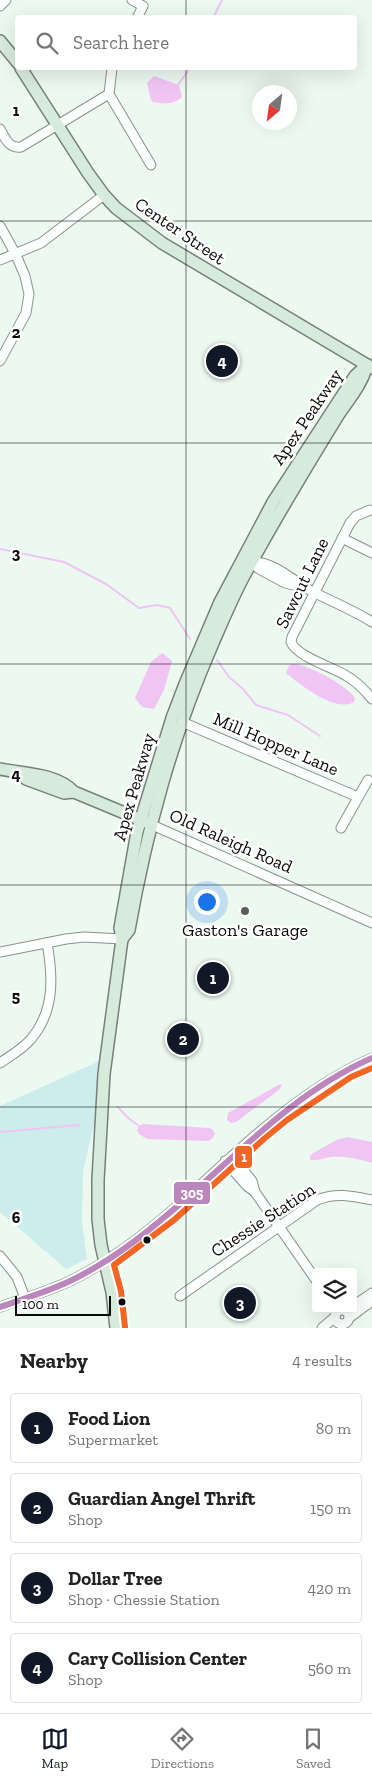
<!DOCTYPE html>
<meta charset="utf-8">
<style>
body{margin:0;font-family:"Zilla Slab",serif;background:#f6f6f6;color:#222}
.controls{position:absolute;right:15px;bottom:15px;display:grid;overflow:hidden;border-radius:5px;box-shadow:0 5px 20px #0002}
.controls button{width:45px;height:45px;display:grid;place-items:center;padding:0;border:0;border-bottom:1px solid #e0e0e0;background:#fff;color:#222;font:25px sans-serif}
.compass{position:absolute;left:252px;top:85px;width:45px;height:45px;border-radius:50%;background:#fff;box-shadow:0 5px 20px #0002;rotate:209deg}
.scale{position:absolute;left:15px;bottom:12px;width:96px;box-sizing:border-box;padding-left:5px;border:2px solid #0a0a0a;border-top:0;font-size:14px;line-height:18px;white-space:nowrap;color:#0a0a0a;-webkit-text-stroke:4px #fff;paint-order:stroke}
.you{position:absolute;left:206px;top:901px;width:18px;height:18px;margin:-12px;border:4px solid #fff;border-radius:50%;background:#1a73e8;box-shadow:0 0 0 8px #1a73e833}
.badge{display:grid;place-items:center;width:32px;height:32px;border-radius:50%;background:#111827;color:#fff;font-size:16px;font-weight:700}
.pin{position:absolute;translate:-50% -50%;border:2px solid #fff;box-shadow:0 1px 5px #0006}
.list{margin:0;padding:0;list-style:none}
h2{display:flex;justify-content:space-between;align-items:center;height:65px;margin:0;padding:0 20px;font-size:21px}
h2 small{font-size:16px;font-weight:400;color:#767676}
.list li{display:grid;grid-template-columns:32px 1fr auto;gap:15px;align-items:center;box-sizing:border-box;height:70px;margin:0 10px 10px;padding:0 10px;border:1px solid #e0e0e0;border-radius:5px}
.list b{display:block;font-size:19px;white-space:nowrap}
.list p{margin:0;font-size:16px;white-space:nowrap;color:#767676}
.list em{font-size:16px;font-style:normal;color:#767676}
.icon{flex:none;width:28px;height:28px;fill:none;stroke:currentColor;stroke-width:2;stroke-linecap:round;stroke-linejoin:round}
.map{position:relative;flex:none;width:372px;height:1328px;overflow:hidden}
.search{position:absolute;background:#fff;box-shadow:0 5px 20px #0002;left:15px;right:15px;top:15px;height:55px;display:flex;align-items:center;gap:12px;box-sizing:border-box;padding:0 18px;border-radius:5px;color:#767676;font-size:19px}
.sheet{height:385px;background:#fff}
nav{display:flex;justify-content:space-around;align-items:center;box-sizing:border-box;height:70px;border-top:1px solid #e0e0e0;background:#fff;font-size:14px;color:#767676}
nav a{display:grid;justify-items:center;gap:2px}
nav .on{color:#111827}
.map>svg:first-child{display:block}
.green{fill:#cdedec}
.water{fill:#f0c4f3}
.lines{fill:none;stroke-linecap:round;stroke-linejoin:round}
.stream{stroke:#f0c4f3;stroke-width:2}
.minor-casing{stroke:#8c928e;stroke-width:11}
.major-casing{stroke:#797f7b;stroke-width:14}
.minor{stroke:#fcfefd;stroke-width:9}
.major{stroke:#d7ebdd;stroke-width:11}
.bus-1-casing{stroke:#fff;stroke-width:10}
.bus-2-casing{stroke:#fff;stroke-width:10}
.bus-1{stroke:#bb86bc;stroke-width:6}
.bus-2{stroke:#f26522;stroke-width:6}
.grid{fill:none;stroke:#0a0a0a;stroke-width:1;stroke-opacity:0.55}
.poi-dot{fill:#595e5b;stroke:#fff;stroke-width:2}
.bus-dot{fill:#0a0a0a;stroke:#fff;stroke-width:2}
.labels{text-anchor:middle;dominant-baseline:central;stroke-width:5;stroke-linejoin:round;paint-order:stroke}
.street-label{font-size:18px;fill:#0a0a0a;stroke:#fff}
.poi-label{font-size:18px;fill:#0a0a0a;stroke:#fff}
.grid-label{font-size:16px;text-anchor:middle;font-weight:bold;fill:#0a0a0a;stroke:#fff;stroke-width:5;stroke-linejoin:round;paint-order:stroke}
.line-badge{stroke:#fff;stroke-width:2}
.badge-label{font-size:14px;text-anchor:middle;font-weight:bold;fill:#fff}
</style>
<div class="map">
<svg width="372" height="1328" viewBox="0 0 372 1328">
<rect width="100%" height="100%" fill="#ecf9f1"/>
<!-- green -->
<polygon class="green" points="106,1058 104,1084 83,1171 82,1222 87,1259 66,1269 0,1212 0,1106"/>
<!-- water -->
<g class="water">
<path d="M 154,76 L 179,85 L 182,97 C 173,105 165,104 153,102 L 151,100 L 147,83 Z"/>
<polygon points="162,653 172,661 164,690 154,709 142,707 135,698 151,662"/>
<path d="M 292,664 C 306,663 348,686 355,698 L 354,702 C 335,713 301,685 286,673 L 289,666 Z"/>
<polygon points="280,1084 282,1085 279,1090 236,1122 231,1123 227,1120 228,1113 232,1111"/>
<polygon points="143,1124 210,1128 213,1130 215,1134 212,1139 208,1141 147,1139 139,1134 137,1130 139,1126"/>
<path d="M 347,1137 L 372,1142 L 372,1163 C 359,1159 345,1156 331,1157 C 323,1158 318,1161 310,1160 L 310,1156 L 313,1153 L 337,1140 Z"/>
</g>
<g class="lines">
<!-- stream -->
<g class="stream">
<polyline points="213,18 222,0"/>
<polyline points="178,85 190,68"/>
<polyline points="0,549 64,562 106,584 139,608 157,605 170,608 190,639"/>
<polyline points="217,660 229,677 243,689 256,705 288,715 320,736"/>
<polyline points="118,1107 127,1117 139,1126"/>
<polyline points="0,1132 79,1125"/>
</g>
<defs>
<g id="minor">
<polyline points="132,0 143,6 137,18"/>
<polyline points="0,6 6,0"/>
<polyline points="112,68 109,94 151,165"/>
<path d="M 0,129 C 5,138 9,149 21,147 L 109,94"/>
<polyline points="0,226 16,255 25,276 29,294 26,313 0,361"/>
<polyline points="0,260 41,243 104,195"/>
<path d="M 370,510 L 356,516 L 350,523 L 292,637 L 291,642 C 296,656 332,667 345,675 C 356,681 364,689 372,699"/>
<polyline points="342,538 372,553"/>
<polyline points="250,561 259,569 285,583 302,587"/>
<path d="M 252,562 C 276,562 294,582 313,592 C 333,602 353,610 372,622"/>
<polyline points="182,722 358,797"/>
<polyline points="150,824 372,923"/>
<polyline points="341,828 368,780"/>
<polyline points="0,952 66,939 84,937 122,939"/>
<path d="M 0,1063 C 10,1056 23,1049 31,1039 C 55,1011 53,976 47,943"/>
<polyline points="232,1156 252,1181 255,1192 316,1280"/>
<polyline points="225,1161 247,1186 255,1192"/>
<polyline points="0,1256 17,1277 25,1298"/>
<path d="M 180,1296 L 317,1200 C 336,1192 353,1196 372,1200"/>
<polyline points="353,1306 372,1293"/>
<path d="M 0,1307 C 22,1299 46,1292 68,1282 C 104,1265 138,1240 168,1214 C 219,1170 261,1125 319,1087 C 336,1076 353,1066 372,1058"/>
<circle cx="342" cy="1317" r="7"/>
<polyline points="349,1318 372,1301"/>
<polyline points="322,1328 335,1317"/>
</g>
<g id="major">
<polyline points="0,41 18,63"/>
<polyline points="21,68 88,173 104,195 116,208 162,243 372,368"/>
<path d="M 0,769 C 24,774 56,773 74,792 L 146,822"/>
<polyline points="26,779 64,793 74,792"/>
<path d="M 122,939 L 129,930 C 147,829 172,737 213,643 C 223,620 233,596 245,574 C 274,521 305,469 337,417 C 348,400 362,385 367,365"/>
<polyline points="116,1328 112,1292 101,1245 98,1219 98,1180 104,1074 122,939 120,928 137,832 172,718 185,684 220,602 273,502 355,376 367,365"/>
</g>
</defs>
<!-- minor casing -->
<use href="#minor" class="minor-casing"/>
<!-- major casing -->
<use href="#major" class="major-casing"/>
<!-- minor -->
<use href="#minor" class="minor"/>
<!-- major -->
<use href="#major" class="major"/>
<defs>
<path id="bus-1" d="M 0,1307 C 23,1299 46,1292 68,1282 C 91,1271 112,1258 132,1243 C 214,1183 278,1099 372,1058"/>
<polyline id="bus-2" points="125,1327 121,1291 114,1265 174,1220 265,1138 287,1120 351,1077 372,1068"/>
</defs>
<!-- bus-1 casing -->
<use href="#bus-1" class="bus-1-casing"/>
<!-- bus-2 casing -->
<use href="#bus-2" class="bus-2-casing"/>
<!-- bus-1 -->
<use href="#bus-1" class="bus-1"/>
<!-- bus-2 -->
<use href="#bus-2" class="bus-2"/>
</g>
<!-- grid -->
<path class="grid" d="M 186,0 L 186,18M 186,68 L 186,1328M 0,221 L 372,221M 0,443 L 372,443M 0,664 L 372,664M 0,885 L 372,885M 0,1107 L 372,1107"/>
<!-- markers -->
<circle class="poi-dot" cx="245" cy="911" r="5"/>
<g class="bus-dot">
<circle cx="147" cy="1240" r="4.5"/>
<circle cx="122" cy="1302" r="4.5"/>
</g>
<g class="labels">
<!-- street labels -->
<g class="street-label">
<text transform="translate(180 231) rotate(34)">Center Street</text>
<text transform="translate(307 417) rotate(-56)">Apex Peakway</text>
<text transform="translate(302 583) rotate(-64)">Sawcut Lane</text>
<text transform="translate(276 744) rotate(23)">Mill Hopper Lane</text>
<text transform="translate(134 787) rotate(-74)">Apex Peakway</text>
<text transform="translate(231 841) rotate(24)">Old Raleigh Road</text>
<text transform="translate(263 1220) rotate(-33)">Chessie Station</text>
</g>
<!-- poi labels -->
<g class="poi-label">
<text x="245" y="930">Gaston's Garage</text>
</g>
</g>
<g class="grid-label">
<text x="16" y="116">1</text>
<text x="16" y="338">2</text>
<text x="16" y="559">3</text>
<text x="16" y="780">4</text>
<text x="16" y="1002">5</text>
<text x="16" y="1223">6</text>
</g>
<g class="line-badge">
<rect x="234" y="1145" width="19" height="24" rx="5" fill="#f26522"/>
<rect x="173" y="1181" width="38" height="24" rx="5" fill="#bb86bc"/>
</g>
<g class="badge-label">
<text x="244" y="1162">1</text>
<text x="192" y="1198">305</text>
</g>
</svg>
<div class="controls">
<button><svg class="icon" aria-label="layers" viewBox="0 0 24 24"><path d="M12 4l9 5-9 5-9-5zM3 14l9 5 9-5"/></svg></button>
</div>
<svg class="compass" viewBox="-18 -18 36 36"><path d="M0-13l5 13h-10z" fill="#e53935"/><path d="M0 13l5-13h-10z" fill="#767676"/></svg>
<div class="scale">100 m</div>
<div class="you"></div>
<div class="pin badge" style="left:213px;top:978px">1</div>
<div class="pin badge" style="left:183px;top:1039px">2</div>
<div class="pin badge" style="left:240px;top:1303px">3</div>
<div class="pin badge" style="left:222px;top:361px">4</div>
<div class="search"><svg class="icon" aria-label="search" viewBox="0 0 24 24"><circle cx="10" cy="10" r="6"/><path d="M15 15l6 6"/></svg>Search here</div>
</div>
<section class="sheet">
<h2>Nearby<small>4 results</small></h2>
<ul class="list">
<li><span class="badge">1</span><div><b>Food Lion</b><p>Supermarket</p></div><em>80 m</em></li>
<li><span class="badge">2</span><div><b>Guardian Angel Thrift</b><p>Shop</p></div><em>150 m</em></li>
<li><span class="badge">3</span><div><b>Dollar Tree</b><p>Shop · Chessie Station</p></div><em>420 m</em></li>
<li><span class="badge">4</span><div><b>Cary Collision Center</b><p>Shop</p></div><em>560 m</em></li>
</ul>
</section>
<nav>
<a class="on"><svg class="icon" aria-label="map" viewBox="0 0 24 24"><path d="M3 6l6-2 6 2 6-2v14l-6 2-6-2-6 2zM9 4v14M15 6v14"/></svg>Map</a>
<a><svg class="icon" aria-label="directions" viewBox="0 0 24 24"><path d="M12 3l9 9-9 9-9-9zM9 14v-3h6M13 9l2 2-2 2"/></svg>Directions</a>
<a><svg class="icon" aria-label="saved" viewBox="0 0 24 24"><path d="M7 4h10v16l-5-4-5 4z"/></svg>Saved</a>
</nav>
